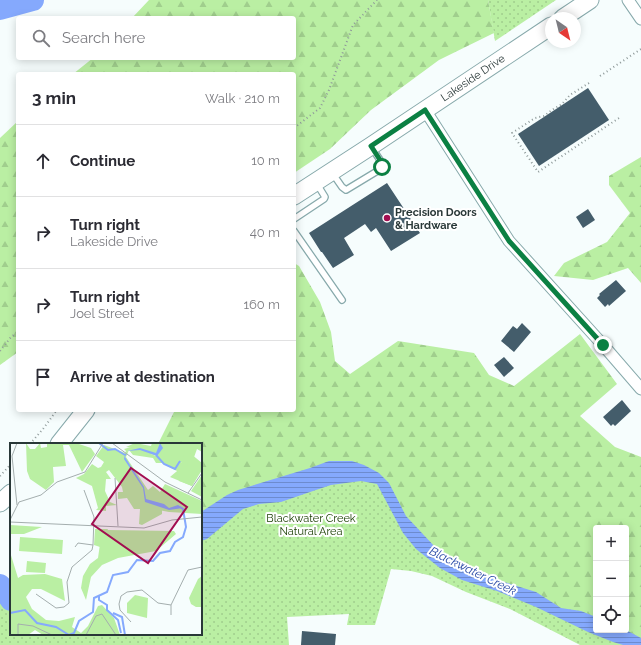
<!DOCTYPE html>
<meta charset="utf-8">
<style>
body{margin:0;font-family:Raleway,sans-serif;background:#f2f2f3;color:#2b2b33}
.controls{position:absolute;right:12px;bottom:12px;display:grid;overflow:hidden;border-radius:4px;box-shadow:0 2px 10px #0003}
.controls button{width:36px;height:36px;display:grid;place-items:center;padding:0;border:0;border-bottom:1px solid #e1e1e2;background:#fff;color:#2b2b33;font:20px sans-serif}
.compass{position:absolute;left:545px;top:12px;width:36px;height:36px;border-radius:50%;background:#fff;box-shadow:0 2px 10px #0003;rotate:145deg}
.stop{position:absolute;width:12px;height:12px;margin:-9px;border:3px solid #0b8043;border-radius:50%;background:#fff}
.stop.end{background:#0b8043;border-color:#fff;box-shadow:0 1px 4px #0008}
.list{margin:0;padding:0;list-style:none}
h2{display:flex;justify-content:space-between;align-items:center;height:52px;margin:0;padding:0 16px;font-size:17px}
h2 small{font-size:13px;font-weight:400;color:#7c7c81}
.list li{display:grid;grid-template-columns:26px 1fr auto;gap:12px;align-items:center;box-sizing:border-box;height:72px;padding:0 16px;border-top:1px solid #e1e1e2}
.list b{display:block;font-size:15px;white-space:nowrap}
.list p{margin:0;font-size:13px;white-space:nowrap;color:#7c7c81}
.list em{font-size:13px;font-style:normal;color:#7c7c81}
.icon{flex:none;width:22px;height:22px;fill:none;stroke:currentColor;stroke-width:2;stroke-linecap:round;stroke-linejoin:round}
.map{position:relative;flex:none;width:641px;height:645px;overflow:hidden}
.search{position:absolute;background:#fff;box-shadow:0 2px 10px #0003;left:16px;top:16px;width:280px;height:44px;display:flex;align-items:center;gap:10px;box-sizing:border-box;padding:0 14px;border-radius:4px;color:#7c7c81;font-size:15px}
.panel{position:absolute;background:#fff;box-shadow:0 2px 10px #0003;left:16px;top:72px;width:280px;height:340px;border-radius:4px}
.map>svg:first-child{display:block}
.grass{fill:url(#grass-dots)}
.forest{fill:url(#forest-firs)}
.water{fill:url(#water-rules)}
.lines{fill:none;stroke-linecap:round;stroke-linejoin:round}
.river{stroke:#85a9fd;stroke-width:22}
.building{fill:#445d6b}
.service-casing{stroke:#87a9ab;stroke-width:8}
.minor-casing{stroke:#87a9ab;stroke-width:13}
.primary-casing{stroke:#87a9ab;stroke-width:19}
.path{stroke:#8f9a9a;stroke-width:2;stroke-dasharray:1 3;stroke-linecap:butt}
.service{stroke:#fff;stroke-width:5.5}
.minor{stroke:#fff;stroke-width:11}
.primary{stroke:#fff;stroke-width:17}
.route{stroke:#0b8043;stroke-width:5}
.poi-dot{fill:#a20d50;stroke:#fff;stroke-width:1.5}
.labels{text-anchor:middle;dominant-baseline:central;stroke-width:4;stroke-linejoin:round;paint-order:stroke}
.street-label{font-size:11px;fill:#293838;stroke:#fff}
.poi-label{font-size:11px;font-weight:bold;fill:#293838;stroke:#fff;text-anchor:start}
.park-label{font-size:11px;fill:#1e4207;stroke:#fff}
.water-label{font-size:12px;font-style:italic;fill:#2647a5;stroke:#fff}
.inset-river{fill:none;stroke:#85a9fd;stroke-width:2}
.inset-road{fill:none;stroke:#a4aeae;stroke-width:1}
.view{fill:#a20d50;fill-opacity:0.15;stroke:#a20d50;stroke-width:2}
.inset-edge{fill:none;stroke:#293838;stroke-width:2}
</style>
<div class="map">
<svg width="641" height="645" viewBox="0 0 641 645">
<defs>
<pattern id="grass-dots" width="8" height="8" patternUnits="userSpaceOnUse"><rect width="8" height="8" fill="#baefa3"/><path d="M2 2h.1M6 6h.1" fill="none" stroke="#a0ce8d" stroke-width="1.8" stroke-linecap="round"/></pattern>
<pattern id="forest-firs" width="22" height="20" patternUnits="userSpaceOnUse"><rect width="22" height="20" fill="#baefa3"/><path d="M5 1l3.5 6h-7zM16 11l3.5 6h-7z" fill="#a0ce8d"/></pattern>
<pattern id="water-rules" width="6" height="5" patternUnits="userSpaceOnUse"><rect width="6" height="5" fill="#85a9fd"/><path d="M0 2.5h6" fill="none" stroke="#6d8bce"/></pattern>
</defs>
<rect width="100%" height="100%" fill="#f6fdfd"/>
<!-- grass -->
<g class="grass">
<polygon points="488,0 556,0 495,41"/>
<polygon points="293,430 596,591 596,630 626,630 626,604 641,611 641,645 580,645 510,609 466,592 432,576 411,571 391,569 375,625 347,625 349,614 287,617 289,645 0,645 0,579 11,580 11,634 201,634 201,483"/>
</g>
<!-- forest -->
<g class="forest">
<polygon points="149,0 488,0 494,33 439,60 371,110 330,149 294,173 294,74 73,74 93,58 294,58 294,18 132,18"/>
<polygon points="18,121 18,352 0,365 0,138"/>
<polygon points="641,157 641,283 628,268 593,280 554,276 564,263 607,242 630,213 609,185 609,176"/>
<polygon points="294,263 299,266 320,302 331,332 335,361 350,374 398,341 474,353 489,375 514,386 580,334 617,384 580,416 615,447 641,457 641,638 626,630 626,528 596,528 596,617 581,611 561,608 536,592 501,581 477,569 444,556 435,547 406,516 389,483 329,461 310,468 238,490 227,495 201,512 201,444 158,444 175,410 294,410"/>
</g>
<!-- water -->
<polygon class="water" points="329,461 352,461 364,465 379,473 389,483 406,516 435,547 444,556 477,569 501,581 536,592 561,608 581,611 596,617 596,630 626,630 641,638 641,645 623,645 613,642 588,632 536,607 497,591 462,580 440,568 416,549 403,533 377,484 361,481 331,485 313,491 281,502 259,504 243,509 207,539 201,541 201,512 227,495 238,490 310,468"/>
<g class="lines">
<!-- river -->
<g class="river">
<polyline points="0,9 33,0"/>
<polyline points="0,585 11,600"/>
</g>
</g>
<!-- building -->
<g class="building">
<polygon points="588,88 609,120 539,166 518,134"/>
<polygon points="387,183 420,233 391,251 376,228 371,232 365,224 344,238 354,255 333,268 322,252 321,252 309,233"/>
<polygon points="588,209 595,220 583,228 576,217"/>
<polygon points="616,280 626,291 609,306 608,304 605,307 597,298 600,295 599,294"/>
<polygon points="522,323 531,332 514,352 501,341 513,326 517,329"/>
<polygon points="504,357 514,368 504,377 494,365"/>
<polygon points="622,400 631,411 615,426 613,424 611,426 603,417"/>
<polygon points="302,631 336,634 335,645 301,645"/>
</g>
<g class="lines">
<defs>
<g id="service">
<polyline points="333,174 342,187 346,190 379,170 382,167 382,163 372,148"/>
<polyline points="294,219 324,199 325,197 317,184"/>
<polyline points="294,231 342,300"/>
</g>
<g id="minor">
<polyline points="628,0 641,19"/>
<polyline points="425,110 509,241 603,345 641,389"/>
</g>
<g id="primary">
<polyline points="563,18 590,0"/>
<polyline points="294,196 371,146 551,26"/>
<polyline points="59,444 86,410"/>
<polyline points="0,503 11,493"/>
</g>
</defs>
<!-- service casing -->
<use href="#service" class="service-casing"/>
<!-- minor casing -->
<use href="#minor" class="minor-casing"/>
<!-- primary casing -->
<use href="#primary" class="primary-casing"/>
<!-- path -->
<g class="path">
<polyline points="600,76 641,49"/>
<polyline points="589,83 570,95 562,104 552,110 544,116 535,118 512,133 538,172 619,118"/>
<polyline points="294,128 320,108 329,90 353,25 377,0"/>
<polyline points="0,351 11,337 18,332"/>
<polyline points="30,444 43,429 57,410"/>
<polyline points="0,476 11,464"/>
</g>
<!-- service -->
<use href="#service" class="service"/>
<!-- minor -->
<use href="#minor" class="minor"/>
<!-- primary -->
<use href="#primary" class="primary"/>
</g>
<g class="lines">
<!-- route -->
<polyline class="route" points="382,167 382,163 371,146 425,110 509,241 603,345"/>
</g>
<!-- markers -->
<circle class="poi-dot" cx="387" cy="218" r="4"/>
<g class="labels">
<!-- street labels -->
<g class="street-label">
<text transform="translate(473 78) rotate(-34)">Lakeside Drive</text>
</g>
<!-- poi labels -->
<g class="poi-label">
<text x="395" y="212">Precision Doors<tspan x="395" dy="13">&amp; Hardware</tspan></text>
</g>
<!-- park labels -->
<g class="park-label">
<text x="311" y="518">Blackwater Creek<tspan x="311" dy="13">Natural Area</tspan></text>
</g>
<!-- water labels -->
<g class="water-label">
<text transform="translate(473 571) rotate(26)">Blackwater Creek</text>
</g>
</g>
<!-- overview -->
<g transform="translate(10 443)">
<rect width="192" height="192" fill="#f6fdfd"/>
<path d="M 147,0 L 192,0 L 192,9 L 187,6 L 183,17 L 192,25 L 182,43 L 160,34 L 173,23 L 171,19 L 168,24 L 149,13 L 119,7 L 116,14 L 138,47 L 143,43 L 150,49 L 155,41 L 192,58 L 192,71 L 159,69 L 138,65 L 95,11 L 89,9 L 114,12 L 116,8 L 114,6 L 128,2 L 142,7 ZM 85,86 L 98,86 L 90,104 L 84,102 Z" fill="#baefa3"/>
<path d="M 16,0 L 20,6 L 25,6 L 30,0 L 31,5 L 37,4 L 37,0 L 66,0 L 81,5 L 85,11 L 72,29 L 59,2 L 53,2 L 56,23 L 43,24 L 44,39 L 36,47 L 20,36 L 17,28 ZM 125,0 L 141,3 L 142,0 L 150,0 L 151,4 L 146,10 L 136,6 L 116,4 ZM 94,2 L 115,10 L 116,18 L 133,45 L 133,55 L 137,60 L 152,63 L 152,71 L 132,82 L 129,81 L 130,66 L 124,66 L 117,55 L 108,56 L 108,49 L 113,49 L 112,44 L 99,27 L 96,29 L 101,36 L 96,36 L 95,48 L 100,59 L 107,62 L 96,63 L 96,68 L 86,67 L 88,65 L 82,43 L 66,35 L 74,31 L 82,21 L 88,25 L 91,24 L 94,19 L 86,13 ZM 153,5 L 177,24 L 178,20 L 173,15 L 175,6 L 192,20 L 192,27 L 182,43 L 169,38 L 167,28 L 152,20 L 146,20 L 143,15 L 123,12 L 119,7 L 130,7 L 146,13 ZM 192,32 L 192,54 L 181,48 ZM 0,82 L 32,84 L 14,91 L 0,91 ZM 97,87 L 164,88 L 166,91 L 146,108 L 108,115 L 92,122 L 81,134 L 76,157 L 71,145 L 73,133 L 80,121 L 88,115 L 90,101 ZM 0,109 L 8,135 L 13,132 L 35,131 L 52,136 L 55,158 L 31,146 L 22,146 L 16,154 L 22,166 L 36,177 L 49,178 L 65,174 L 62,184 L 71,190 L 78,183 L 88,163 L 92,162 L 104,175 L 110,192 L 33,192 L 25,187 L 18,192 L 0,192 Z" fill="#baefa3"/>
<path d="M 10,94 L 53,97 L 52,111 L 9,108 ZM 17,118 L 36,120 L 35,130 L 16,129 ZM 192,133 L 192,164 L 186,164 L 181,161 L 179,155 L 188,136 ZM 125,152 L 138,155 L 137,175 L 117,170 L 117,160 Z" fill="#baefa3"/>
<path d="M 150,0 L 153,5 L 147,13 L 130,7 L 117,8 L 130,5 L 146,10 ZM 117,10 L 115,14 L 134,44 L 136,56 L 154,61 L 159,65 L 168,62 L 173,65 L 159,67 L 135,59 L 133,45 L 114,16 L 115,11 Z" fill="#85a9fd"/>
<path class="inset-river" d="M 89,0 L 98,7 L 105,6 L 115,12M 146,12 L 154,21 L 165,26 L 170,18M 89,152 L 89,157 L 97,162 L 97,167 L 108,177 L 111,190M 0,170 L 15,167 L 27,180 L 46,184 L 59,192M 103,170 L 112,174 L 115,192M 59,192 L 64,190 L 69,178 L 83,169 L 84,155 L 97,149 L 103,132 L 118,129 L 127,117 L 143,118 L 150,110 L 160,108 L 165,99 L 173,94 L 176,84 L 173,66 L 170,64"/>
<path class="inset-road" d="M 102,0 L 155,39 L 192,57M 105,35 L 108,83M 178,50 L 192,30M 7,62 L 2,13 L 7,0M 0,77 L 9,59 L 31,52 L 47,39 L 75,29 L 93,0M 0,79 L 134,85 L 162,77 L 192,74M 65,104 L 68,100 L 83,102M 26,151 L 46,165 L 54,164 L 59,160 L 57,139 L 62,124 L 82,107 L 83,102 L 84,74 L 74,47M 161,172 L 161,162 L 178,127 L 192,124M 121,179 L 110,167 L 109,161 L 111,153 L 117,149 L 132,147 L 148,160 L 161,162M 8,192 L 8,181 L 23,183 L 42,192M 76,192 L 86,173 L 92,171 L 106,192"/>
<path class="view" d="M 121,25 L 177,64 L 138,120 L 82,81 Z"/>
<rect width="192" height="192" class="inset-edge"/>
</g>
</svg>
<div class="controls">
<button>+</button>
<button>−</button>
<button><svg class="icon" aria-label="locate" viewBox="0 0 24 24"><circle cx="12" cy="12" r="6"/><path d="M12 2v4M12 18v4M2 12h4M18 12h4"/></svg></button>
</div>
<svg class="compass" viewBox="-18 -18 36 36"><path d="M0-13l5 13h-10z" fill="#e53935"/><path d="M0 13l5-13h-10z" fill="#7c7c81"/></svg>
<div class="stop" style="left:382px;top:167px"></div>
<div class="stop end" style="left:603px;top:345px"></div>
<div class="search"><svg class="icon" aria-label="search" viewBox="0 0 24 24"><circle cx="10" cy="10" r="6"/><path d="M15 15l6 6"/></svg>Search here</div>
<section class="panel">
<h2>3 min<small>Walk · 210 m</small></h2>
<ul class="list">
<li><svg class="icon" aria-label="ahead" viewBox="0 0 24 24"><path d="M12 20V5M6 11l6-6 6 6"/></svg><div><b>Continue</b></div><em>10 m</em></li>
<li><svg class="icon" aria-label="right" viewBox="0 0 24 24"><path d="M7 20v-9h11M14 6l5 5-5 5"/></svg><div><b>Turn right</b><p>Lakeside Drive</p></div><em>40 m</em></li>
<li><svg class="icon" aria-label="right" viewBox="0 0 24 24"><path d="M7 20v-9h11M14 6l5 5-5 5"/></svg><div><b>Turn right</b><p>Joel Street</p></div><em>160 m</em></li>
<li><svg class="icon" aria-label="arrive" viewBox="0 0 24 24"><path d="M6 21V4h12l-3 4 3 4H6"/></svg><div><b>Arrive at destination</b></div></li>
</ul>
</section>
</div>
